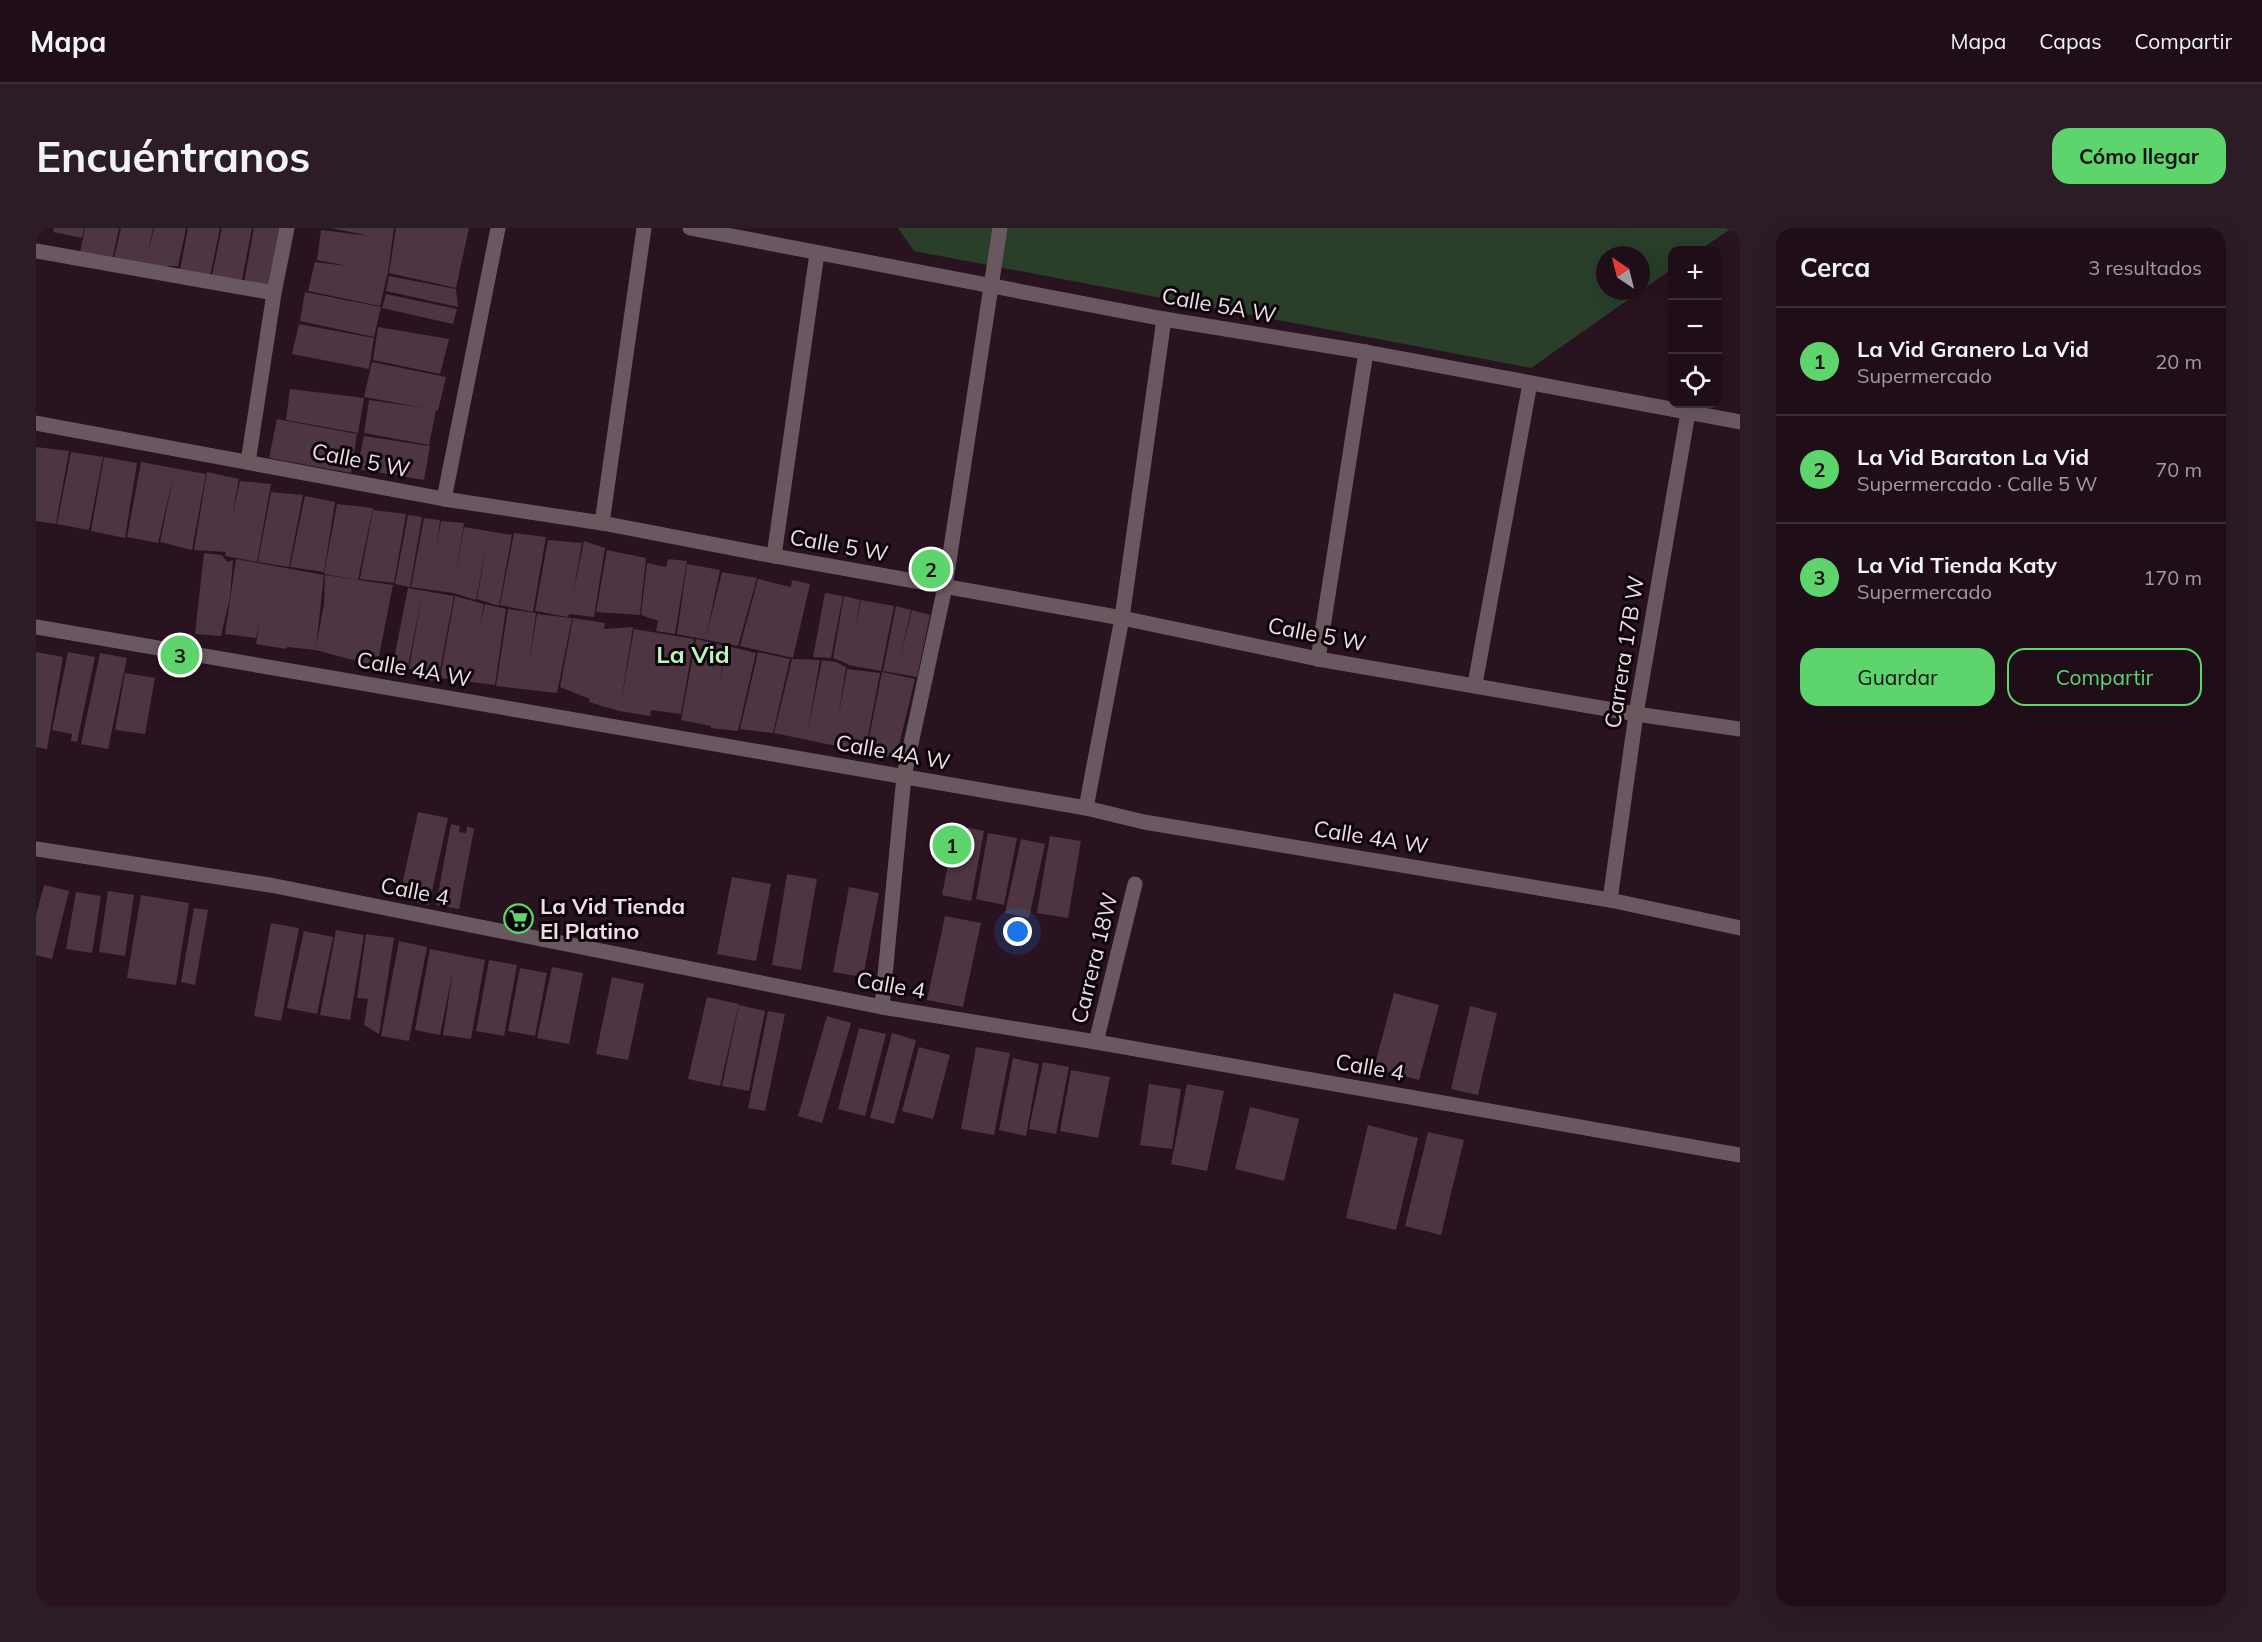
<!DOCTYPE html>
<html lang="es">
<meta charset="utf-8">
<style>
body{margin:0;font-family:Mulish,sans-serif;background:#2c1c25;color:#f1f3f6}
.controls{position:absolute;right:18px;top:18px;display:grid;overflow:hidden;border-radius:12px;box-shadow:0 6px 24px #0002}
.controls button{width:54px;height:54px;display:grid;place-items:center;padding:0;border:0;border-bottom:2px solid #3c2e37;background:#1f0e18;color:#f1f3f6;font:30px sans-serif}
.compass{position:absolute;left:1560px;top:18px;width:54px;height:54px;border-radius:50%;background:#1f0e18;box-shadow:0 6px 24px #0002;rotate:325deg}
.you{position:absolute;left:982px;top:704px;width:21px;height:21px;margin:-15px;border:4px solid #fff;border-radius:50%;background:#1a73e8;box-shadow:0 0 0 9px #1a73e833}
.badge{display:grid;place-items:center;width:39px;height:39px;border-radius:50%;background:#5dd56c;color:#111;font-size:20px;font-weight:700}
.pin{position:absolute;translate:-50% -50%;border:3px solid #fff;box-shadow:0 2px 6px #0006}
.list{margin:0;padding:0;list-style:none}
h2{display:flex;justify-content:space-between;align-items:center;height:78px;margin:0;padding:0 24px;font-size:26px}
h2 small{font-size:20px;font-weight:400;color:#a19ca2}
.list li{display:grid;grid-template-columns:39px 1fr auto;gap:18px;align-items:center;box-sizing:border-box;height:108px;padding:0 24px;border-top:2px solid #3c2e37}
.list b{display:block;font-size:22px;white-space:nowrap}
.list p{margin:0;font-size:20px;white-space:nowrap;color:#a19ca2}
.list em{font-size:20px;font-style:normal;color:#a19ca2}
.actions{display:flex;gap:12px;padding:18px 24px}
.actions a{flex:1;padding:14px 0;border:2px solid #5dd56c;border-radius:18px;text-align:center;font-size:21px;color:#5dd56c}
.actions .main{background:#5dd56c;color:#111}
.icon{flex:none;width:33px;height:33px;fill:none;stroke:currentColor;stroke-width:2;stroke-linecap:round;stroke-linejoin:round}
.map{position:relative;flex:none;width:1704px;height:1378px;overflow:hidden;border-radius:18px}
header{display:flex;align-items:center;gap:36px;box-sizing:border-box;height:84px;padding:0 30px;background:#1f0e18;border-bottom:2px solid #3c2e37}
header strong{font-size:28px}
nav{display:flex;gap:33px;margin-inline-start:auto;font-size:21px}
.intro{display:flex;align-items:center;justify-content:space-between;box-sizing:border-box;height:144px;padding:0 36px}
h1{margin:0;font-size:42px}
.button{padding:15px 27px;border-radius:18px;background:#5dd56c;color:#111;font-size:21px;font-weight:700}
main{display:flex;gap:36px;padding:0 36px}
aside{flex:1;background:#1f0e18;border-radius:18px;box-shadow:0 6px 24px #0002}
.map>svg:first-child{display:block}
.green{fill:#293f2a;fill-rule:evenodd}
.building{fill:#4d3542}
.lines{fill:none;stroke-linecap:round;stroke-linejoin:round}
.minor{stroke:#6a5861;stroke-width:15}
.labels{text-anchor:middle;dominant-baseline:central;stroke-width:6;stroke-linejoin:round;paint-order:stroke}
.street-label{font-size:22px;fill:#eddde5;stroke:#0c0408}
.poi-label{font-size:22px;font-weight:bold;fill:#eddde5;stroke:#0c0408;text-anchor:start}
.neighbourhood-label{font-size:24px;font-weight:bold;fill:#b9f6bc;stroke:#0c0408}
</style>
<header>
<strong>Mapa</strong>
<nav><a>Mapa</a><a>Capas</a><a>Compartir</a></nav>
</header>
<div class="intro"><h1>Encuéntranos</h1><a class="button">Cómo llegar</a></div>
<main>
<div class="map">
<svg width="1704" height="1378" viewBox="0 0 1704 1378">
<rect width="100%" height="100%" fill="#291320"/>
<!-- green -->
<path class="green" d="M 862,0 L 1696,0 L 1664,22 L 1636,22 L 1636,41 L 1495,140 L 878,23 ZM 1569,27 L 1605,27 L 1605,63 L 1569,63 Z"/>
<!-- building -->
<g class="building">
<polygon points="18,0 48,0 46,10 17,4"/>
<polygon points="49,0 83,0 76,33 43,29"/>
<polygon points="85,0 117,0 112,26 118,0 150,0 142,38 109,39 78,30"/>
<polygon points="152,0 184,0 174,49 144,42"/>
<polygon points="186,0 216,0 206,52 176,47"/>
<polygon points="218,0 246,0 238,60 208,54"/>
<polygon points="295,0 358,0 352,44 344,78 272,63 279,34 312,38 281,32 285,2 334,8"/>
<polygon points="360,0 433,0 420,60 353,45"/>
<polygon points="353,48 420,61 422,79 350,63"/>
<polygon points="269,64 345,79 338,109 264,93"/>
<polygon points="350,66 421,81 417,96 346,80"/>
<polygon points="263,96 338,110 333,141 256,126"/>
<polygon points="342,99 413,111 404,146 337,132"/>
<polygon points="336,134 410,149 402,183 400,182 393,217 328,205 333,172 389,180 328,169"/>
<polygon points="254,161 328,170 322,205 250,192"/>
<polygon points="241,191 321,206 315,245 233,230"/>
<polygon points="328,208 394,218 388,252 321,241"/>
<polygon points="0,219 33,223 20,296 0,293"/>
<polygon points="35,224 67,229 53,302 21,296"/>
<polygon points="68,229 101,235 89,310 55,303"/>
<polygon points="105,234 170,246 156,322 124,314 138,245 122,315 91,309"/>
<polygon points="171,244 203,251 196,289 204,253 235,256 221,334 189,328 190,324 158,322"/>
<polygon points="235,264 267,267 253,339 222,334"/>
<polygon points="269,268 299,274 288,344 254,339"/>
<polygon points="301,276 337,280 322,352 288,346"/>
<polygon points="337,282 370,286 358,355 324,351"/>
<polygon points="372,287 386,289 374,359 359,356"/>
<polygon points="388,290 404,292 401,316 405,293 428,295 419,351 428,299 476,307 463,378 441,371 451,315 440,372 417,365 375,359"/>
<polygon points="478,305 510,309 497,384 464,377"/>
<polygon points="512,312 546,315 537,366 548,313 569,320 558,389 533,386 532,389 499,383"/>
<polygon points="571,322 610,330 604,387 560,384"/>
<polygon points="168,325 186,327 191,334 197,332 194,369 185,408 159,406"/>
<polygon points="200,331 288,347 280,419 288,376 289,347 357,357 341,438 279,422 251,419 250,421 220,416 223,397 220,410 189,406"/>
<polygon points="632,331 651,333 639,406 620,403 622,393 605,387 611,335 630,339"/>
<polygon points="651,336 684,342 670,409 686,344 721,350 702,418 641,406"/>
<polygon points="722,351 755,359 756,352 774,356 757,430 704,418"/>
<polygon points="372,360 418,368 402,453 386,452 388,445 373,441 386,366 372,439 357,436"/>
<polygon points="789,365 807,368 795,430 777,429"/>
<polygon points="419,368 448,376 443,400 449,376 470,381 459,457 404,450"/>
<polygon points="808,368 824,372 819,403 825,372 858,378 845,443 812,437 812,436 797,430"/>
<polygon points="860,378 875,382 863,435 876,382 894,387 881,449 847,443"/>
<polygon points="472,381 500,385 493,437 501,386 536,390 521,465 460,458"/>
<polygon points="537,390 569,395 568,401 597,399 584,480 598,401 658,411 645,486 615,482 614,488 583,483 553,474 554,471 524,459"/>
<polygon points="660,411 690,418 683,456 691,418 720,425 702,503 675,500 675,498 645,492"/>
<polygon points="0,424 27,429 11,521 0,519"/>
<polygon points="32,424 59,429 41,514 35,513 36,506 16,502"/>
<polygon points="722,424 754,431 737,505 704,501"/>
<polygon points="64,425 91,430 72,521 45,516"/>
<polygon points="756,431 784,432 771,507 786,432 800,434 810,439 802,491 811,441 844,445 829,524 738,505"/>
<polygon points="846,444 879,451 860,530 830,525"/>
<polygon points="89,445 119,450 109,506 79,502"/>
<polygon points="382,584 412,590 393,677 363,671"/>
<polygon points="415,596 424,598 423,604 430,605 431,598 438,601 423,681 400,677"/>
<polygon points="920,597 948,603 935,673 906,667"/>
<polygon points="952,605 981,610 968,677 940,671"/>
<polygon points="1014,608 1045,613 1032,690 1001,685"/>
<polygon points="985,611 1009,616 993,690 969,685"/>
<polygon points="751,646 781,651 765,742 736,737"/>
<polygon points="696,649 735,656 720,733 681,726"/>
<polygon points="8,657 33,663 16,731 0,727 0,687"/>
<polygon points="813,659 843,665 827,749 797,744"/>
<polygon points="72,663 98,667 89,728 63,724"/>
<polygon points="40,664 65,668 56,725 30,721"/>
<polygon points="105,667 153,675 140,757 91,750"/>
<polygon points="158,680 172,682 159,757 145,754"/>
<polygon points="909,688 945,695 927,779 891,772"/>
<polygon points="235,695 263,700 245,793 218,788"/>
<polygon points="300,702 328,707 314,792 284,787"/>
<polygon points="268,703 297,709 281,786 251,780"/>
<polygon points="330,706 358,710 343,806 328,797 332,771 321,770"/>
<polygon points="363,713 391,719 373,813 345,808"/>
<polygon points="394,721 449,732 435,811 407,807 417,743 404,807 379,802"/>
<polygon points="453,732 481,737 468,808 440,803"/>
<polygon points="516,739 547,745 533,816 501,810"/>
<polygon points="484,740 511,745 499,808 472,803"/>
<polygon points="576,749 608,756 592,832 560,826"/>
<polygon points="1358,765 1403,777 1383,852 1338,840"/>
<polygon points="671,769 703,776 684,858 652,851"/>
<polygon points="703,777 729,783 713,863 686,858"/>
<polygon points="1434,778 1461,785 1442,867 1415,861"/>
<polygon points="732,783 749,786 729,883 712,880"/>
<polygon points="791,788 815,795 786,895 762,888"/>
<polygon points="823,800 850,806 829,888 802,881"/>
<polygon points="856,805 880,812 858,896 834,890"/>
<polygon points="883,819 914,827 897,891 866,883"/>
<polygon points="940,819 974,825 958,907 925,901"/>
<polygon points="977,830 1003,836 990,908 963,902"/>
<polygon points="1007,834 1033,839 1020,906 993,901"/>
<polygon points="1035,842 1074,849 1062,910 1024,903"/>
<polygon points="1113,856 1145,861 1136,921 1104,917"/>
<polygon points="1151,856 1188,863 1171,943 1135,936"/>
<polygon points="1214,879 1263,891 1248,953 1199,941"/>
<polygon points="1332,897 1382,910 1360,1002 1310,990"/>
<polygon points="1392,904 1428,912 1405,1007 1369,998"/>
</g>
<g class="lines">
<!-- minor -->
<g class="minor">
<polyline points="654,0 1128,91 1330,124 1704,194"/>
<polyline points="0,23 238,65"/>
<polyline points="0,195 408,271 566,295 738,328 1086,390 1282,431 1600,486 1704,501"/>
<polyline points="212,234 238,65 251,0"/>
<polyline points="408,271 462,0"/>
<polyline points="566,295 608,0"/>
<polyline points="738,328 781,25"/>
<polyline points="0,399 1050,580 1108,594 1574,672 1704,700"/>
<polyline points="1282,431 1330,124"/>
<polyline points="1439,456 1494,155"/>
<polyline points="1050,580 1086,390 1128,91"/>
<polyline points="0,621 234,657 846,779 1060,814 1704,927"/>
<polyline points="1574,672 1600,486 1652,185"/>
<polyline points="846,779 868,548 909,359 964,0"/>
<polyline points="1060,814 1099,656"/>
</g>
</g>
<!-- icons -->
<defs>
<symbol id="supermarket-ring" viewBox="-11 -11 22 22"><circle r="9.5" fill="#0c0408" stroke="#5dd56c" stroke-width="1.5"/><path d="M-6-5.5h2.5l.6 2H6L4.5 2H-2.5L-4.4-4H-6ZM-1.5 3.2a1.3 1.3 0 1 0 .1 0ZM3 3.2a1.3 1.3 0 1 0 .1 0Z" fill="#5dd56c"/></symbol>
</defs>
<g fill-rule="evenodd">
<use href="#supermarket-ring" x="466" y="674" width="33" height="33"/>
</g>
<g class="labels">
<!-- street labels -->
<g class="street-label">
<text transform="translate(1183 77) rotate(10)">Calle 5A W</text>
<text transform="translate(325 232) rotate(11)">Calle 5 W</text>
<text transform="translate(803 317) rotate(10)">Calle 5 W</text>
<text transform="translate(1281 406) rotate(11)">Calle 5 W</text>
<text transform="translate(1588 424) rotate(-81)">Carrera 17B W</text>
<text transform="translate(378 441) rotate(10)">Calle 4A W</text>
<text transform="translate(857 524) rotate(10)">Calle 4A W</text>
<text transform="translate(1335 609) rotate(9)">Calle 4A W</text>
<text transform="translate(379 663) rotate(11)">Calle 4</text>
<text transform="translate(1058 730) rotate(-76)">Carrera 18W</text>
<text transform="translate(855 757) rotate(10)">Calle 4</text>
<text transform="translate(1334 839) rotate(10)">Calle 4</text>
</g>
<!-- poi labels -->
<g class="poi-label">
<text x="504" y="678">La Vid Tienda<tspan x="504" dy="25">El Platino</tspan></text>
</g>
<!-- neighbourhood labels -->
<g class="neighbourhood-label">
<text x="657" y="426">La Vid</text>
</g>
</g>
</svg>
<div class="controls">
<button>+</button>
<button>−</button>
<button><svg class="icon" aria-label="locate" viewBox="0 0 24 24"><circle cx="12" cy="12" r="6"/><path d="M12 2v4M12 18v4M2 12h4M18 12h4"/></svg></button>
</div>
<svg class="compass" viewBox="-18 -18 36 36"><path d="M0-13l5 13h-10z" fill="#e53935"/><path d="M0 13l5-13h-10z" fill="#a19ca2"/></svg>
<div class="you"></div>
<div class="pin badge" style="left:916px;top:617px">1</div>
<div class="pin badge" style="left:895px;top:341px">2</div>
<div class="pin badge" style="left:144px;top:427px">3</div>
</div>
<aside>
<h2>Cerca<small>3 resultados</small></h2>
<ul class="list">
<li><span class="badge">1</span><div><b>La Vid Granero La Vid</b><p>Supermercado</p></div><em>20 m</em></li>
<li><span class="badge">2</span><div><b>La Vid Baraton La Vid</b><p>Supermercado · Calle 5 W</p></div><em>70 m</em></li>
<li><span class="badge">3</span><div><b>La Vid Tienda Katy</b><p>Supermercado</p></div><em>170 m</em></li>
</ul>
<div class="actions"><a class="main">Guardar</a><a>Compartir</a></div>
</aside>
</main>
